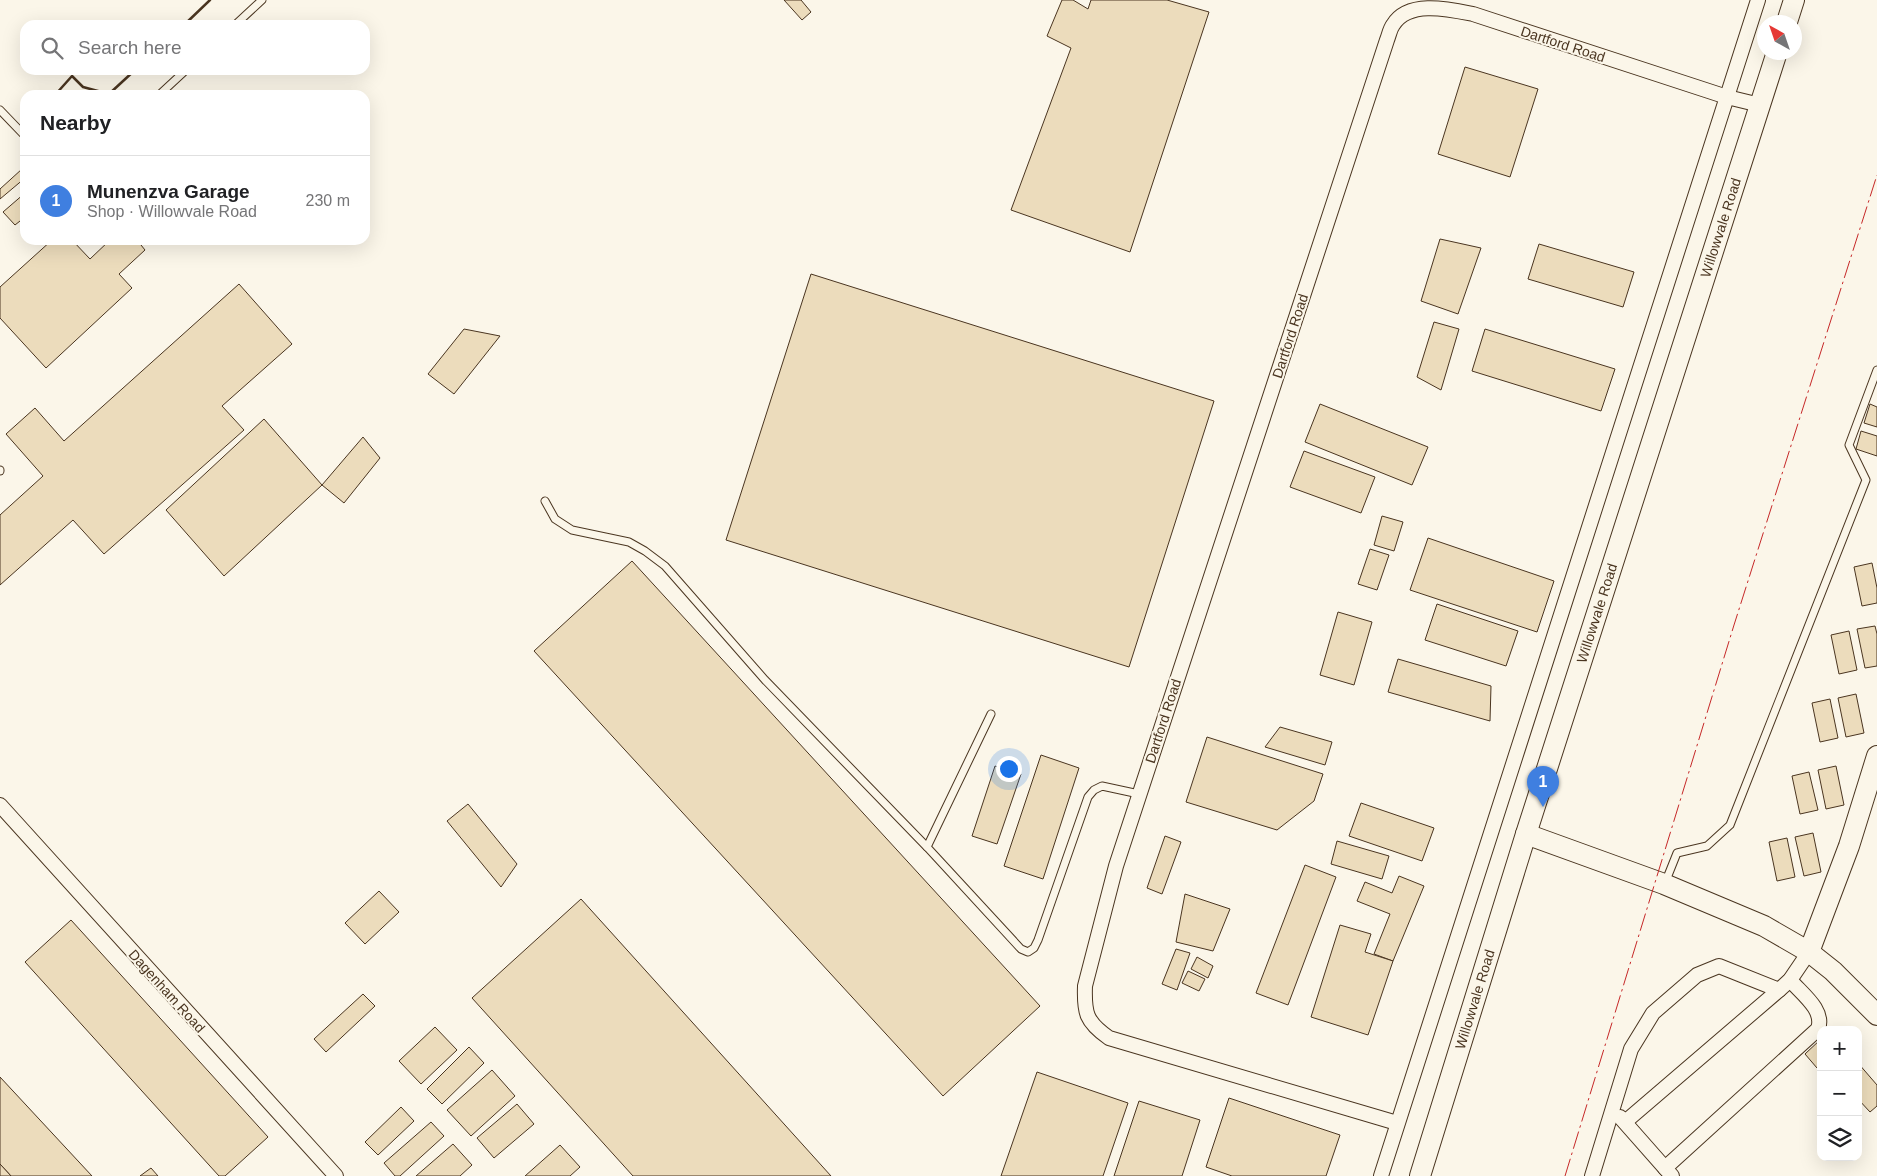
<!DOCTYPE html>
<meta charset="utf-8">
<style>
body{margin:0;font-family:Arial,sans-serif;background:#f6f6f6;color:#202124}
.controls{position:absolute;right:15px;bottom:15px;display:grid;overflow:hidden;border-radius:10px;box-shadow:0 5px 20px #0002}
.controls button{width:45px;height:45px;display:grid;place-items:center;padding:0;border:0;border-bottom:1px solid #e0e0e0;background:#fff;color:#202124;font:25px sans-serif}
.compass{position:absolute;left:1757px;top:15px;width:45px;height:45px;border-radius:50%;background:#fff;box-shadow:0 5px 20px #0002;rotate:320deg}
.you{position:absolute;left:1008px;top:768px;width:18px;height:18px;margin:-12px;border:4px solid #fff;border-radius:50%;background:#1a73e8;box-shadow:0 0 0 8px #1a73e833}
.badge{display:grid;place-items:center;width:32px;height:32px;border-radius:50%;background:#0f766e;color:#fff;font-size:16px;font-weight:700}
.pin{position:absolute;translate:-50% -41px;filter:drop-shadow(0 1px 2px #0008)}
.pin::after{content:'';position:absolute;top:26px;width:18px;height:15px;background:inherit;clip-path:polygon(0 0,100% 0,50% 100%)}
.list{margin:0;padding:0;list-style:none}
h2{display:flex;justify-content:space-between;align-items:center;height:65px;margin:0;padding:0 20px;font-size:21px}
h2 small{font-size:16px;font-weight:400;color:#757577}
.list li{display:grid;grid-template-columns:32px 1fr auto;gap:15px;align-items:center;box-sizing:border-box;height:90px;padding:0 20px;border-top:1px solid #e0e0e0}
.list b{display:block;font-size:19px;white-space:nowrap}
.list p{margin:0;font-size:16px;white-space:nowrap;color:#757577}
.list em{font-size:16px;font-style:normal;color:#757577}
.icon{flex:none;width:28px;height:28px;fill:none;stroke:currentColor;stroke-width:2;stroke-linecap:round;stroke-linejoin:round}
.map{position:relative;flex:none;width:1877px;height:1176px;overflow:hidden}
.search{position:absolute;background:#fff;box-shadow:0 5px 20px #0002;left:20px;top:20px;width:350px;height:55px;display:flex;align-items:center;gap:12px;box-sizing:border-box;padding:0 18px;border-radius:15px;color:#757577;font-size:19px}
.panel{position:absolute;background:#fff;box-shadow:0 5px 20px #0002;left:20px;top:90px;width:350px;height:155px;border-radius:15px}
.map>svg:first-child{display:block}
.building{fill:#ecdcbc;stroke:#4a3520}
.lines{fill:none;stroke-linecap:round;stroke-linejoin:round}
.lane-casing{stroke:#4a3520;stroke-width:9}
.street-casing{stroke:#4a3520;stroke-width:16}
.secondary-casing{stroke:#4a3520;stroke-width:22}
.lane{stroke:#fbf6e9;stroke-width:7}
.street{stroke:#fbf6e9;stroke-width:14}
.secondary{stroke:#fbf6e9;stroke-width:20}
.wall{stroke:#4a3520;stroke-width:2.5}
.power{stroke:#c62828;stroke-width:1;stroke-dasharray:18 4 2.5 4;stroke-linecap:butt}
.labels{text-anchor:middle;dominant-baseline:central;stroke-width:4;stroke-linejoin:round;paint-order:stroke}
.street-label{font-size:14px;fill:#4a3520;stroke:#fbf6e9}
</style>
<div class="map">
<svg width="1877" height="1176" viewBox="0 0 1877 1176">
<rect width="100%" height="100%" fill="#fbf6e9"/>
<!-- building -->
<g class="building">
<polygon points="784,0 801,0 811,12 802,20"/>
<polygon points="1062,0 1073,0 1088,9 1091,0 1167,0 1209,12 1130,252 1011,210 1071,48 1047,36"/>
<polygon points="1465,67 1538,89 1510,177 1438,154"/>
<polygon points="22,169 25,172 25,178 0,199 0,189"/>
<polygon points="25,193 25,217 15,225 3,212"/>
<polygon points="1440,239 1481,248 1458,314 1421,301"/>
<polygon points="52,240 72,240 90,259 110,240 137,240 145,250 119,274 132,288 46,368 0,318 0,287"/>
<polygon points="1539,244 1634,272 1623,307 1528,279"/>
<polygon points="811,274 1214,401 1129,667 726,540"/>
<polygon points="239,284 292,344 222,406 244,430 104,554 73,520 0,585 0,515 43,476 6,434 35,408 64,441"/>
<polygon points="1434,322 1459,329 1441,390 1417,377"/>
<polygon points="464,329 500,336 454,394 428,374"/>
<polygon points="1485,329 1615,369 1601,411 1472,371"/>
<polygon points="1320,404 1428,447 1412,485 1305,442"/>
<polygon points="1870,404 1877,407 1877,427 1864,423"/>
<polygon points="264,419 322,485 224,576 166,510"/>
<polygon points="1861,431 1877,436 1877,456 1856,449"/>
<polygon points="363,437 380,458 344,503 322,485"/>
<polygon points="1304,451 1375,477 1361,513 1290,487"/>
<polygon points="1382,516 1403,522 1394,551 1374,545"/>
<polygon points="1428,538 1554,581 1537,632 1410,590"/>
<polygon points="1370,549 1389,555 1377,590 1358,584"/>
<polygon points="632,561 1040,1006 943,1096 534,651"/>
<polygon points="1872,563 1877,588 1877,603 1862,606 1854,567"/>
<polygon points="1437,604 1518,631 1506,666 1425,640"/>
<polygon points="1338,612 1372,622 1354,685 1320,675"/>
<polygon points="1875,626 1877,634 1877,666 1865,668 1857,629"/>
<polygon points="1849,631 1857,670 1839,674 1831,635"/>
<polygon points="1398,659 1491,686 1490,721 1388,692"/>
<polygon points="1856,694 1864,733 1846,737 1838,698"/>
<polygon points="1830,699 1838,738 1820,742 1812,703"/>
<polygon points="1280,727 1332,742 1325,765 1265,747"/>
<polygon points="1207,737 1323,774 1314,801 1277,830 1186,802"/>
<polygon points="1041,755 1079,768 1043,879 1004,866"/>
<polygon points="995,766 1021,774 997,844 972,836"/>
<polygon points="1836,766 1844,805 1826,809 1818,770"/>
<polygon points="1809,772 1818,810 1800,814 1792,776"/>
<polygon points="1361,803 1434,828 1422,861 1349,836"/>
<polygon points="468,804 517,864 501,887 447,821"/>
<polygon points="1813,833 1821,872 1804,876 1795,837"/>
<polygon points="1165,836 1181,842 1162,894 1147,888"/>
<polygon points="1787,838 1795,877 1777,881 1769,842"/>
<polygon points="1337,841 1389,856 1382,879 1331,864"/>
<polygon points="1305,865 1336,877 1288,1005 1256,993"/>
<polygon points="1399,876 1424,886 1393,961 1374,954 1390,914 1357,901 1365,882 1392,893"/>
<polygon points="379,891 399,912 365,944 345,923"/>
<polygon points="1185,894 1230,909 1213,951 1176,942"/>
<polygon points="581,899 831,1176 633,1176 472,998"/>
<polygon points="71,920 268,1137 225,1176 219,1176 25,962"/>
<polygon points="1340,925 1371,934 1365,952 1393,961 1368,1035 1311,1017"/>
<polygon points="1176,949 1190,953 1177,990 1162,984"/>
<polygon points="1197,957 1213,966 1208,978 1191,969"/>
<polygon points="1188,971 1205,979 1199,991 1182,983"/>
<polygon points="363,994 375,1006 326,1052 314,1039"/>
<polygon points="435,1027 457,1050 421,1084 399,1061"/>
<polygon points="1821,1039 1821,1064 1817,1068 1805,1054"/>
<polygon points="469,1047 484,1063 442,1104 427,1089"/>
<polygon points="1858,1063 1877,1085 1877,1106 1870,1112 1858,1099"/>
<polygon points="492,1070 515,1096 471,1136 447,1110"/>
<polygon points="1037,1072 1128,1103 1103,1176 1001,1176"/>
<polygon points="0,1077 92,1176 11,1176 0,1164"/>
<polygon points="1229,1098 1340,1135 1326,1176 1232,1176 1206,1167"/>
<polygon points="1139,1101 1200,1120 1182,1176 1114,1176"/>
<polygon points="517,1104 534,1124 494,1158 477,1138"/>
<polygon points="401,1107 414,1121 378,1155 365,1142"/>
<polygon points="431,1122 444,1136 400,1176 395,1176 384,1163"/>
<polygon points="453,1144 472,1165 460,1176 416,1176"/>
<polygon points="560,1145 580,1167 570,1176 525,1176"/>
<polygon points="0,1164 11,1176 0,1176"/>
<polygon points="151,1168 158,1176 140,1176"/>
</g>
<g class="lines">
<defs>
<g id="lane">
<polyline points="235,25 262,0"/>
<polyline points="159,95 186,70"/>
<polyline points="0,110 25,136"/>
<polyline points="0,470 0,471"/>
<polyline points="545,501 555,519 572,530 629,542 645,551 665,566 765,680 927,847"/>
<polyline points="991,714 927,847 1021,949 1028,952 1034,948 1038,940 1088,797 1094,790 1102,786 1139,794"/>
<polyline points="1665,883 1677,853 1707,846 1730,825 1866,480 1849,445 1877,370"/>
</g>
<g id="street">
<polyline points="0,805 336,1176"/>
<polyline points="1620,1117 1672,1176"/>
<polyline points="1625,1122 1779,990 1790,980 1809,952"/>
<path d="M 1397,1123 L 1109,1038 C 1086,1022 1084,1013 1085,986 L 1116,866 L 1387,40 C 1389,35 1390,29 1393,25 C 1408,0 1448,9 1473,14 L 1727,97 L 1760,105"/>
<path d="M 1665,1168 L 1818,1029 C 1825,1010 1802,994 1790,980"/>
<polyline points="1381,1176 1758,0"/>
<polyline points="1592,1176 1631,1049 1653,1013 1697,975 1719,966 1779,990"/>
</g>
<g id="secondary">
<polyline points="1787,22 1794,0"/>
<polyline points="1526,834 1664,884 1764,926 1809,952 1833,971 1877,1015"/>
<polyline points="1809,952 1849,846 1877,756"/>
<path id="s1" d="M 1420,1176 L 1526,834 L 1777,52"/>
</g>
</defs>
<!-- lane casing -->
<use href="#lane" class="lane-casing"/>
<!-- street casing -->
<use href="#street" class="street-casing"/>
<!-- secondary casing -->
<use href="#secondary" class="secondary-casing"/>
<!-- lane -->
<use href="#lane" class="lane"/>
<!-- street -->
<use href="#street" class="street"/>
<!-- secondary -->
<use href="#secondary" class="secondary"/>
<!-- wall -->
<g class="wall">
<polyline points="184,25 210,0"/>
<polyline points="55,95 72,76 83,87 109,94 135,70"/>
</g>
<!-- power -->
<polyline class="power" points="1565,1176 1734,625 1877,175"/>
</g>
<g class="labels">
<!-- street labels -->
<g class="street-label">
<text transform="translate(1563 44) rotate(18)">Dartford Road</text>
<text stroke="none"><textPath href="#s1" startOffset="995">Willowvale Road</textPath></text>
<text transform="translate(1290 336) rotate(-72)">Dartford Road</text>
<text stroke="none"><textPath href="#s1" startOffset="590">Willowvale Road</textPath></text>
<text transform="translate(1163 721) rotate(-72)">Dartford Road</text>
<text transform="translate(167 991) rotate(48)">Dagenham Road</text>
<text stroke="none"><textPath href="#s1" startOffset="185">Willowvale Road</textPath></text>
</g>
</g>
</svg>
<div class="controls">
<button>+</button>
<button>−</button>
<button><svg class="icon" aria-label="layers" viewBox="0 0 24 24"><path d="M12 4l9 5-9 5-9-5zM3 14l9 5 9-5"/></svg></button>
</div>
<svg class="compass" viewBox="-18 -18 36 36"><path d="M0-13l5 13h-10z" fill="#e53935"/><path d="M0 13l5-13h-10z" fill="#757577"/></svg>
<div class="you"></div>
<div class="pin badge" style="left:1543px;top:807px;background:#3f7fe0">1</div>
<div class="search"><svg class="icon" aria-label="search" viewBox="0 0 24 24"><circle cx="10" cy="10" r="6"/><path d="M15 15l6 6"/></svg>Search here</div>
<section class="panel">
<h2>Nearby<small></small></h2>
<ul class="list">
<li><span class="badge" style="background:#3f7fe0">1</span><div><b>Munenzva Garage</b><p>Shop · Willowvale Road</p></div><em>230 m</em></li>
</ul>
</section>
</div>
